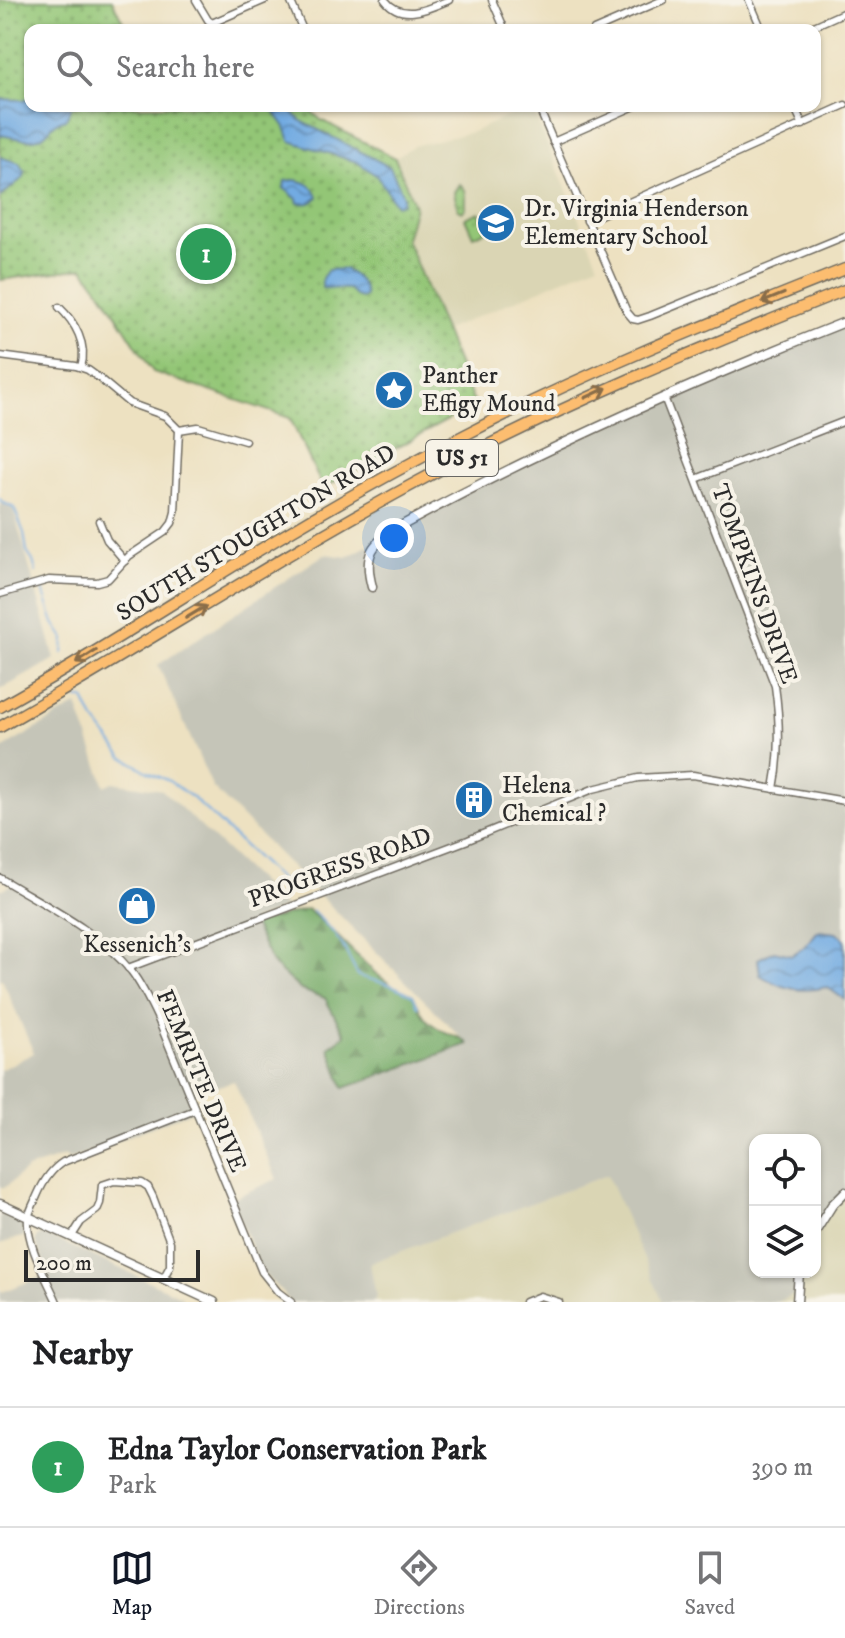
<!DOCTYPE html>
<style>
body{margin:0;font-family:"IM FELL DW Pica",serif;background:#f2f2f2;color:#202124}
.controls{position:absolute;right:24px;bottom:24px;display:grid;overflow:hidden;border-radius:16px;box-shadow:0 2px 6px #0004}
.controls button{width:72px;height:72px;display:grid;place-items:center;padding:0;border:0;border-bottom:2px solid #e0e0e0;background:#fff;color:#202124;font:40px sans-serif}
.scale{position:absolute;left:24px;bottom:20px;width:176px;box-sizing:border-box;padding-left:8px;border:4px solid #2b2b2b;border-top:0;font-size:22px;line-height:28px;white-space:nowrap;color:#2b2b2b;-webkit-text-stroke:6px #f7f3e8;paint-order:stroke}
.you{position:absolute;left:394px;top:538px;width:28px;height:28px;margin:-20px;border:6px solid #fff;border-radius:50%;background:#1a73e8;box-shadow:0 0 0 12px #1a73e833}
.badge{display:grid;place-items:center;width:52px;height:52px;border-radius:50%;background:#111827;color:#fff;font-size:26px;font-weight:700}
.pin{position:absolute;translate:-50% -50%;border:4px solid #fff;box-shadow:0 2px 8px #0006}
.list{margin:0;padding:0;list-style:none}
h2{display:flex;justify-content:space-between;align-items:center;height:104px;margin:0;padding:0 32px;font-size:34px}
h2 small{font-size:26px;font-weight:400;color:#757577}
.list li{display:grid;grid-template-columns:52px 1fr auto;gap:24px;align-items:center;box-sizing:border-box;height:120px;padding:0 32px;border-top:2px solid #e0e0e0}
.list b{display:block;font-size:30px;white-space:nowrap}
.list p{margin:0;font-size:26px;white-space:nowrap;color:#757577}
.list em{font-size:26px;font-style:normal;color:#757577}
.icon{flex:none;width:44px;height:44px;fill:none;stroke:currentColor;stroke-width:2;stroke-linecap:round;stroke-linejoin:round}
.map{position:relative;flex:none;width:845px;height:1302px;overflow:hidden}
.search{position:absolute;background:#fff;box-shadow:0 2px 6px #0004;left:24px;right:24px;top:24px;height:88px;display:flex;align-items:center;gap:20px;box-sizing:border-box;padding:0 28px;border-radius:16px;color:#757577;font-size:30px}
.sheet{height:224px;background:#fff}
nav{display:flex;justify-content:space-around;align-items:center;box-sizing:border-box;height:112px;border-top:2px solid #e0e0e0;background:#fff;font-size:22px;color:#757577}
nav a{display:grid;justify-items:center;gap:4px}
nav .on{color:#111827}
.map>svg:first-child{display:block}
.built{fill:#dad5b4}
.industrial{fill:#c5c5b8}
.green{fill:url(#green-dots);stroke:#5f7850;stroke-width:2}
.forest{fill:url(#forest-firs);stroke:#506b49;stroke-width:2}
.water{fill:url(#water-waves);stroke:#4e6b86;stroke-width:2}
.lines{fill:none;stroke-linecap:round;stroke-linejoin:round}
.stream{stroke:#72abe2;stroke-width:2}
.minor-casing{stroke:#6f6b60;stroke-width:9}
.tertiary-casing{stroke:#6f6b60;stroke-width:11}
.primary-casing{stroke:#6f6b60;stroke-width:13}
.minor{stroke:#fff;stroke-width:6}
.tertiary{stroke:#fff;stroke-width:8}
.primary{stroke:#fcbd6f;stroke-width:10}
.oneway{stroke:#896d4a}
.labels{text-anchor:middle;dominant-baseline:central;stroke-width:8;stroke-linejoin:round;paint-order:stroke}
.shield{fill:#f7f3e8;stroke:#686764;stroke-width:2}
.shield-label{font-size:22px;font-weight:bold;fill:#2b2b2b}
.poi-label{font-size:24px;fill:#2b2b2b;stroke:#f7f3e8;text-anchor:start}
.street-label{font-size:24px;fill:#2b2b2b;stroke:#f7f3e8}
</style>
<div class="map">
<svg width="845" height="1302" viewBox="0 0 845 1302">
<defs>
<pattern id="green-dots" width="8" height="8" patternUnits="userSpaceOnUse" patternTransform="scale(2)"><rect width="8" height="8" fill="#93c676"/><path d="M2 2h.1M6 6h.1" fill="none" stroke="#78a161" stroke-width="1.8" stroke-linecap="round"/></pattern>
<pattern id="forest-firs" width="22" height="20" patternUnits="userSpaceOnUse" patternTransform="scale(2)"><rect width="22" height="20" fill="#76ab67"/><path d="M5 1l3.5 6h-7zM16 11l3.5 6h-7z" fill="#618b55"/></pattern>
<pattern id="water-waves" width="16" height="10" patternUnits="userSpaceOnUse" patternTransform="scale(2)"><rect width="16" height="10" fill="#72abe2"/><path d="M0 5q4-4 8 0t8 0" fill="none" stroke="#5e8bb7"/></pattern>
</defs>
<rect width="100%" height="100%" fill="#f7f3e8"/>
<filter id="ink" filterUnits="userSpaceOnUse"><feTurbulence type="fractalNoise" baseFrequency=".0125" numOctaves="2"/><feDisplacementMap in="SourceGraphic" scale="16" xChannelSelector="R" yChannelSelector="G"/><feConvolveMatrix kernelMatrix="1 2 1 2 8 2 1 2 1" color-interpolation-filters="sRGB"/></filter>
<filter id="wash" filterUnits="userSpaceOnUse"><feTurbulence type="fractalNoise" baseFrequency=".006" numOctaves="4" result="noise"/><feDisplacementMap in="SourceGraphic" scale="32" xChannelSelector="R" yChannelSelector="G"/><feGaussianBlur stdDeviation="1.8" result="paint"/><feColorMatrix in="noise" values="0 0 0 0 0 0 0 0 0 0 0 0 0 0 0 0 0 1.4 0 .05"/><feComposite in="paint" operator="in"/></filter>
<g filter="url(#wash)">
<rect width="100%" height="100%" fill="#ede1c1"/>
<!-- built -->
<g class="built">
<polygon points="531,106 598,264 444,331 406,239 415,206 395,158 413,146 472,132"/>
<polygon points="608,1175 663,1302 374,1302 376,1296 370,1263"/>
<polygon points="845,1192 845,1302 777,1302 797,1293 799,1272 815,1272 815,1232"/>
</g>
<!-- industrial -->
<g class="industrial">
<polygon points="845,322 845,1192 815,1232 815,1140 755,1140 755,1272 799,1272 797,1293 777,1302 663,1302 607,1175 370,1263 376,1296 374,1302 291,1302 262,1272 231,1199 277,1179 234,1081 189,1096 195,1110 68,1160 65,1156 27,1169 4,1188 0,1187 0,1070 34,1053 2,979 0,979 0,890 12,885 0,878 0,750 77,705 105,786 113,782 162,790 286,907 252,921 273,965 301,990 325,998 345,1035 467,1043 213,788 158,665 325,554 347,557 501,473"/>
<polygon points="0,502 13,509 55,659 0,690"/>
<polygon points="0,1213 22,1224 25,1236 0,1244"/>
<polygon points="44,1234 183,1297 172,1302 0,1302 0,1290 2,1292 49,1274 35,1241 38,1236"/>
</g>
<!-- green -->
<g class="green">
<polygon points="0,0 112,0 127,30 30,30 30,106 305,106 321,120 395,158 415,206 406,239 475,405 323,488 290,418 153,372 103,294 83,268 0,280"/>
<path d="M 459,184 C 469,189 465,199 466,208 L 462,212 L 458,210 L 454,192 Z"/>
<polygon points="479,212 487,230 473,236 465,218"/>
</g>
<!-- forest -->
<path class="forest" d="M 307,909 L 333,932 L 374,972 L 391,985 L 413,995 C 422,1017 428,1025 450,1034 C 458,1037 462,1038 468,1044 L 344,1088 L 329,1047 L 345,1035 L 325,998 L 301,990 L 273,965 L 253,924 Z"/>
<!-- water -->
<g class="water">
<path d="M 30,97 L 30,106 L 72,106 L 66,119 C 49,125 56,124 45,134 C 35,144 13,137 0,135 L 0,99 L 24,100 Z"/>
<polygon points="270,106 287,106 301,121 390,167 400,188 403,197 402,203 396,205 377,176 357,162 290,141 285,127"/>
<polygon points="0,157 19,163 25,172 24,177 0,197"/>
<path d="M 295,180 C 306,182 314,185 318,197 C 312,204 308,204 298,203 L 297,199 L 284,188 L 285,181 Z"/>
<path d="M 345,269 C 355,277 365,282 365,296 L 361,298 L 355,296 L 349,289 L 322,288 L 322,278 L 328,270 Z"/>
<path d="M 818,931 L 836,933 L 845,939 L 845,1000 L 827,987 C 802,993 782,989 760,975 L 758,959 L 774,951 L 792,955 L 804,947 Z"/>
</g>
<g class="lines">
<!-- stream -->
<g class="stream">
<polyline points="0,499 2,502 14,508 24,533 27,552 33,561 36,572"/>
<polyline points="42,587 54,623 64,638 63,653"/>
<polyline points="78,699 84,699 93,718 122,756 148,772 169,781 193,798 292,891"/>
<polyline points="312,910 333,932 343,946 358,976 391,985 413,995 418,1007"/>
</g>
</g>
</g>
<g filter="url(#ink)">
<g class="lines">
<defs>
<g id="minor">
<polyline points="196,0 208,20 212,23 265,0"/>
<polyline points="290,0 303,30"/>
<path d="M 385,0 C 402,22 428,9 449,0"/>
<polyline points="492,0 505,30"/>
<polyline points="749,0 762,30"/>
<polyline points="594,30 663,0"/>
<polyline points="805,30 845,12"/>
<polyline points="538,106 627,312 633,319 638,320 650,316 845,236"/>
<polyline points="794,106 803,125"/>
<polyline points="553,142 635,106"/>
<polyline points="587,221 845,105"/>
<path d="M 59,307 C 75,322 88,345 81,367"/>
<polyline points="0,356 76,366 88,370 99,378 129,403 165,416 179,430 175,512 172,523 165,532 129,556 108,579 97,582 49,580 0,594"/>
<path d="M 664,397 L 775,686 C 780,721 781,754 774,789"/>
<polyline points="179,430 198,427 245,441"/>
<polyline points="696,479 845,421"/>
<polyline points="99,521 107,540 125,561"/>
<path d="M 0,878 C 44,905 97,930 131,971 C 142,985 150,1002 158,1019 L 262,1272 L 278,1292 L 291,1302"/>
<polyline points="128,968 468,840 593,789 638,778 693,775 845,801"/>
<polyline points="72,1236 81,1222 97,1210 100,1203 102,1185 114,1181 142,1183 148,1187 153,1197 170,1242 170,1266 163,1279"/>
<path d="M 57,1302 C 47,1279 26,1244 28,1219 C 29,1212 34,1203 37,1196 C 43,1182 50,1170 63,1162 L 195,1110"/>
<polyline points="525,1302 540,1296 559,1302"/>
</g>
<g id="tertiary">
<path d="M 372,587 C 363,554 372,543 399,527 C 543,448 693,382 845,322"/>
<polyline points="0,1204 214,1302"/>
<polyline points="815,1232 832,1205 845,1192"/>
<polyline points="797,1302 799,1272"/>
</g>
<g id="primary">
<path d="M 0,707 C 98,653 190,591 286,534 C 343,500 402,467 461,437 C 585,372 715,321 845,269"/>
<path d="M 0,727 C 141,647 276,558 419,481 C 556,407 700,348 845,290"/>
</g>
</defs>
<!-- minor casing -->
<use href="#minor" class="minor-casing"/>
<!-- tertiary casing -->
<use href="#tertiary" class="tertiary-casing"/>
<!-- primary casing -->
<use href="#primary" class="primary-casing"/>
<!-- minor -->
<use href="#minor" class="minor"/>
<!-- tertiary -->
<use href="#tertiary" class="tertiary"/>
<!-- primary -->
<use href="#primary" class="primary"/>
</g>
<!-- one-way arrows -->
<defs><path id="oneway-shaft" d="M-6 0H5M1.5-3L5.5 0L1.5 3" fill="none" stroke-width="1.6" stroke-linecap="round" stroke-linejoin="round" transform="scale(2)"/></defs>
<g class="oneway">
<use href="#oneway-shaft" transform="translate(773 298) rotate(158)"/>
<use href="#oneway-shaft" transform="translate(596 393) rotate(-25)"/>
<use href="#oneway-shaft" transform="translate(196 612) rotate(-31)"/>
<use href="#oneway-shaft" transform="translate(86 657) rotate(148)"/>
</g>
</g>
<!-- icons -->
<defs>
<symbol id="school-disc" viewBox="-11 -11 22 22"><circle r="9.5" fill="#1f6fb2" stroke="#f7f3e8"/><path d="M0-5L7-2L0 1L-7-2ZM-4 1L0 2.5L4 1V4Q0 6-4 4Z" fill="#fff"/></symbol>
<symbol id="sight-disc" viewBox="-11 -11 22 22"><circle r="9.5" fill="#1f6fb2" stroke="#f7f3e8"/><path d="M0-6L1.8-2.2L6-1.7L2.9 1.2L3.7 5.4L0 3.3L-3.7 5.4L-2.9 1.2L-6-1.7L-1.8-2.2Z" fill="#fff"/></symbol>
<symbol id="building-disc" viewBox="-11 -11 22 22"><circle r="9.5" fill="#1f6fb2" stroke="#f7f3e8"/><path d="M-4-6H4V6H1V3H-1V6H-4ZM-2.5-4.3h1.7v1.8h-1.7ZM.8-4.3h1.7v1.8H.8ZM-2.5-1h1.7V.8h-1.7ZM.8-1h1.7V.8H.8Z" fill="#fff"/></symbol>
<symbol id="shop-disc" viewBox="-11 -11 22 22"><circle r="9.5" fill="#1f6fb2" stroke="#f7f3e8"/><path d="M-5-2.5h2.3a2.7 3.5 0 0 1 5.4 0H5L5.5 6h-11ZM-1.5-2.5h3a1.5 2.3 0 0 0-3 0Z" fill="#fff"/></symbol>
</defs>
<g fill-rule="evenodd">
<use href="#school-disc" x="474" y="201" width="44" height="44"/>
<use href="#sight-disc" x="372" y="368" width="44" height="44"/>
<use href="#building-disc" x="452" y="778" width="44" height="44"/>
<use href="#shop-disc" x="115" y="884" width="44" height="44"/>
</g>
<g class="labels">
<!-- shield labels -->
<rect class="shield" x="426" y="440" width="72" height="36" rx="6"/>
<g class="shield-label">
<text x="462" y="458">US 51</text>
</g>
<!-- poi labels -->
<g class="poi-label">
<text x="524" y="209">Dr. Virginia Henderson<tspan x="524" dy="28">Elementary School</tspan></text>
<text x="422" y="376">Panther<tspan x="422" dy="28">Effigy Mound</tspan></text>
<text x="502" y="786">Helena<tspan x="502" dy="28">Chemical ?</tspan></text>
<text x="137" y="945" text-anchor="middle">Kessenich's</text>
</g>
<!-- street labels -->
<g class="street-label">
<text transform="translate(256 533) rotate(-31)">SOUTH STOUGHTON ROAD</text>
<text transform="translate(754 584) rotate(70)">TOMPKINS DRIVE</text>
<text transform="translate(340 868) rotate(-20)">PROGRESS ROAD</text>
<text transform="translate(201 1081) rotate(67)">FEMRITE DRIVE</text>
</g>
</g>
</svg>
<div class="controls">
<button><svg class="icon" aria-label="locate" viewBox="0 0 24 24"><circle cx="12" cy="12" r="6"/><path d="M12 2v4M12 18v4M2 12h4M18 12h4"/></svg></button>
<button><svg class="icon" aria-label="layers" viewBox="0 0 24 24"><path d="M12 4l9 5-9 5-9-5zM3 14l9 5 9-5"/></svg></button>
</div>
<div class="scale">200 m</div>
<div class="you"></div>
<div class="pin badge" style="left:206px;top:254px;background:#2e9e5b">1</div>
<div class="search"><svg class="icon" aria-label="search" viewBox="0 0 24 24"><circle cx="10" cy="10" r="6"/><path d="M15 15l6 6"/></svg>Search here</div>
</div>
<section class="sheet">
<h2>Nearby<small></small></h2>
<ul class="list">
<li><span class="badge" style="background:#2e9e5b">1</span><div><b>Edna Taylor Conservation Park</b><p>Park</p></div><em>390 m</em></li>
</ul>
</section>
<nav>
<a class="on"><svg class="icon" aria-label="map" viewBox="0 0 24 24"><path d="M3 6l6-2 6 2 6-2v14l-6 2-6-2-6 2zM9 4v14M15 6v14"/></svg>Map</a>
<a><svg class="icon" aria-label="directions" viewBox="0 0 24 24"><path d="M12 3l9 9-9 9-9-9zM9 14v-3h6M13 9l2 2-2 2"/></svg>Directions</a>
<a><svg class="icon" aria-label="saved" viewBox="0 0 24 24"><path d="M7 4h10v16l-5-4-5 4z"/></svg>Saved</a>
</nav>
